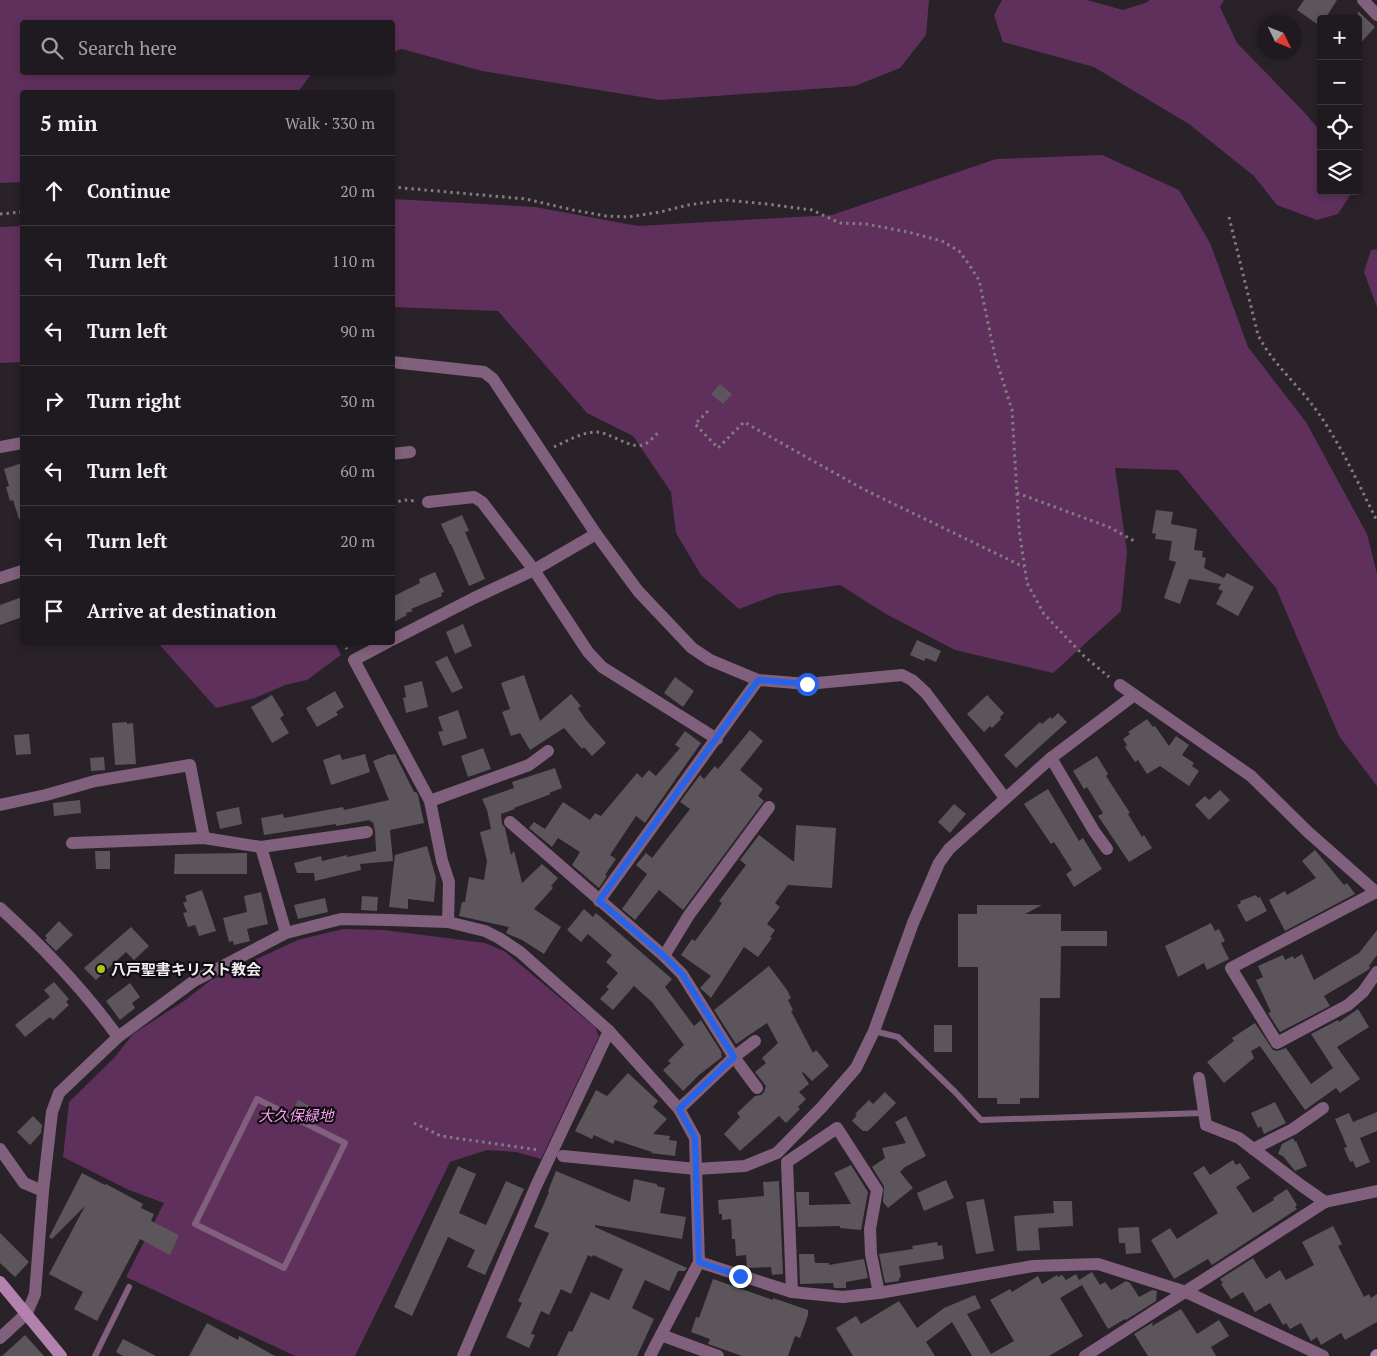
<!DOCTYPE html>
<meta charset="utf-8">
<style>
body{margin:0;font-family:"PT Serif","Noto Sans JP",serif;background:#2c272c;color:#f1f3f6}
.controls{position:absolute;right:15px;top:15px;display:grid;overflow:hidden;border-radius:5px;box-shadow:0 2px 8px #0003}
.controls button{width:45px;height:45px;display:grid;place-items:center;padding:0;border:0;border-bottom:1px solid #3c383d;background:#1f1a1f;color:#f1f3f6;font:25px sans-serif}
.compass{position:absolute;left:1257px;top:15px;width:45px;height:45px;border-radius:50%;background:#1f1a1f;box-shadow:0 2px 8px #0003;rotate:133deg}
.stop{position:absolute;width:15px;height:15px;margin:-11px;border:4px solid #2563eb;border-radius:50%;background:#fff}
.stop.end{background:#2563eb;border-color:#fff;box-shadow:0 1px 5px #0008}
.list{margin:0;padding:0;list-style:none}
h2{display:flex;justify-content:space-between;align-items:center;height:65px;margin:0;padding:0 20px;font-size:21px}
h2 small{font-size:16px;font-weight:400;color:#a1a1a4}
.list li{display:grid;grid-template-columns:32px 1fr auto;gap:15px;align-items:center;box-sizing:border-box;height:70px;padding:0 20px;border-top:1px solid #3c383d}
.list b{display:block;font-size:19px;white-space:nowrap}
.list em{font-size:16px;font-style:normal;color:#a1a1a4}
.icon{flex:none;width:28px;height:28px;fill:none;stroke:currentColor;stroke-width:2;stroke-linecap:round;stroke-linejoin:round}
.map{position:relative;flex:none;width:1377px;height:1356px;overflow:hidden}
.search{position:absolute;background:#1f1a1f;box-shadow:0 2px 8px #0003;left:20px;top:20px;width:375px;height:55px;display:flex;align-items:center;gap:12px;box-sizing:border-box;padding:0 18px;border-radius:5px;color:#a1a1a4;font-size:19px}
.panel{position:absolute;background:#1f1a1f;box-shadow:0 2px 8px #0003;left:20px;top:90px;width:375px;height:555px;border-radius:5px}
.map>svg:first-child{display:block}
.green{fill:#5f305c}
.building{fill:#5d555c}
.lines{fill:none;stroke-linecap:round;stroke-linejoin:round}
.path{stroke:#827c81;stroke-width:3;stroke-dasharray:2.5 4;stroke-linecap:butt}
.lane{stroke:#80607c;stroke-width:6}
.street{stroke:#80607c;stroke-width:12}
.secondary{stroke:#b381ae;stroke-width:12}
.route{stroke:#2563eb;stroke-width:6}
.poi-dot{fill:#a9c719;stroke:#100d10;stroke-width:2}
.labels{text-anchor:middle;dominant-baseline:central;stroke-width:4.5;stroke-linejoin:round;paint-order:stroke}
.poi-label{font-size:15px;font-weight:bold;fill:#f3eef2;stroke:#100d10;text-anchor:start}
.park-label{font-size:15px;font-style:italic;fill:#fa9af2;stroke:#100d10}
</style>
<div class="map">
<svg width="1377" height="1356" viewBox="0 0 1377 1356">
<rect width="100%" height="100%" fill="#292229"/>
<!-- green -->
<g class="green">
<polygon points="0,0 929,0 926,35 900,68 855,86 660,100 482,71 402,49 393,52 392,22 22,22 22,72 312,73 298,92 22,92 22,182 0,183"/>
<polygon points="1002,0 1087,0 1123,10 1148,2 1149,0 1224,0 1220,7 1237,43 1304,112 1321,132 1321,191 1353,191 1338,214 1317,220 1277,205 1254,176 1189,124 1094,67 1003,42 994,15"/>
<polygon points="1102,155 1179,190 1210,243 1248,347 1306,422 1367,534 1377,574 1377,786 1339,736 1276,588 1178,470 1115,468 1127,552 1121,611 1053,673 955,650 886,614 840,585 778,594 739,609 701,575 676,533 671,492 633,436 587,413 498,311 393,307 393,199 535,207 638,226 832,215 996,159"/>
<polygon points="22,226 22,362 0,363 0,227"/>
<polygon points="1377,249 1377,307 1364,272 1371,250"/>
<polygon points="158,643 335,643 341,655 307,680 285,685 255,698 216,708"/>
<polygon points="343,929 384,930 485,943 504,951 595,1027 599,1036 541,1159 516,1152 487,1150 450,1162 355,1356 295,1356 126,1277 164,1203 129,1190 63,1157 69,1102 114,1058 133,1034 184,1001 211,980 298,940"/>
</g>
<!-- building -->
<g class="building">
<polygon points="1304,0 1337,0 1325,19 1321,19 1320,26 1297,10"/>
<polygon points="1358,11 1375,27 1358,46"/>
<polygon points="720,384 732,394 723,404 711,394"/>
<polygon points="22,463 22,519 19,519 13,500 10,501 6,487 9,486 4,469"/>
<polygon points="1156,510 1173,512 1171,524 1197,529 1194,550 1203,551 1202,557 1206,558 1204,568 1224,578 1227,573 1254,587 1238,616 1216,604 1223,591 1218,589 1221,584 1189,579 1180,604 1164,598 1176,562 1169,560 1172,541 1155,539 1156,534 1152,533"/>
<polygon points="462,515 469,531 465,532 485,579 469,586 451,544 450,544 441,524"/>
<polygon points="435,572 444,592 441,593 442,596 411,609 413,611 406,613 407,615 392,623 392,597 420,583 419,579"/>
<polygon points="22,597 22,617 0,625 0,605"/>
<polygon points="463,624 472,646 455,654 446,632"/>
<polygon points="917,640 941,651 936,662 926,658 924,661 910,655"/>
<polygon points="447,656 463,688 452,693 435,662"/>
<polygon points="524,675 540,721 571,694 581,706 578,708 586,720 606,743 592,756 584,747 582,749 564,728 530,750 520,733 511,736 502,712 510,709 501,683"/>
<polygon points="675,677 694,691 683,707 664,693"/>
<polygon points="422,681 428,707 406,713 403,698 406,697 404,686"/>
<polygon points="335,691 344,707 336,712 338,715 317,727 306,708"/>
<polygon points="272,695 284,715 280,718 289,733 272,743 251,707"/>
<polygon points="987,695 1004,713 1000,717 1001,719 992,728 990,726 984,732 967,714"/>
<polygon points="458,710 467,738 443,746 438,732 443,731 438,717"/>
<polygon points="1058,713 1067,722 1016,768 1004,755 1040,722 1042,724 1050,717 1052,719"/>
<polygon points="1147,719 1153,727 1155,726 1169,746 1176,736 1189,745 1182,755 1194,763 1192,766 1199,771 1189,786 1160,766 1147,774 1138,760 1135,762 1125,747 1127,745 1123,739 1130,734 1128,732"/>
<polygon points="127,722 127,724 133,723 136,764 115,765 112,723"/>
<polygon points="750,730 763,741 740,770 763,789 758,796 764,801 683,910 659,890 635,920 622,909 647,874 636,865 646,853 652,858 690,809 680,802 700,775 704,779 715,766 718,769"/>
<polygon points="685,731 701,743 645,823 636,816 610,855 616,859 605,875 607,876 599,888 572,865 580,852 558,838 552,847 529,828 534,822 545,829 563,802 590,820 595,813 601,816 637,773 642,778 649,770 656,776 680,748 675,745"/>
<polygon points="29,734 31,754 16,755 14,735"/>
<polygon points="483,748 491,769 468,777 461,756"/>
<polygon points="340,754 342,760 365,754 370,772 331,785 323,760"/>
<polygon points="390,754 390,755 395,754 414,792 416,792 418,795 424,823 390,830 393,861 360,864 361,870 315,881 314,873 297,873 294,863 321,856 322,861 347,855 347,857 376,851 375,831 373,822 371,822 370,820 336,826 336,824 264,835 261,818 283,814 284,818 343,807 344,810 389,800 373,761"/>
<polygon points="1097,756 1108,774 1106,776 1130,813 1128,814 1142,837 1144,835 1152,848 1129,862 1098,816 1103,813 1087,787 1084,789 1073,771"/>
<polygon points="104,757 105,770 91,771 90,758"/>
<polygon points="555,768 562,788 549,793 551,794 514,808 515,809 501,814 502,824 505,828 511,855 514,851 522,883 542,864 558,878 551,886 553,888 534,909 561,927 544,954 522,940 506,933 509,927 459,916 462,902 465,902 469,877 484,880 487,861 480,832 491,829 487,810 482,799 514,788 512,782"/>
<polygon points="1048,789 1079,841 1083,838 1102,869 1074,887 1066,874 1072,870 1054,842 1051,844 1024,804"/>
<polygon points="1220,790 1230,800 1209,820 1195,805 1205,796 1209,800"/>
<polygon points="80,800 81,813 54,816 53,803"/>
<polygon points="954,804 966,814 950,833 938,822"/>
<polygon points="239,807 242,824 220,829 216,812"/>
<polygon points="796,825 836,828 832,888 788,885 775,903 780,907 767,924 775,930 770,937 772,938 758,957 744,947 711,998 700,988 711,976 681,955 692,939 695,941 715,914 722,903 719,901 746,865 740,860 759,835 794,862"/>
<polygon points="427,846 436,878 434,902 408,899 408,909 389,907 395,855"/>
<polygon points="1315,850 1344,885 1347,883 1355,894 1285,931 1269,900 1285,891 1287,895 1316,878 1302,861"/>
<polygon points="95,851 110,851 110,869 96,869"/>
<polygon points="247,853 247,874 174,874 175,854"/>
<polygon points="202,890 216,931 199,936 195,925 188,927 183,913 187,912 183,903 187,901 185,896"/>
<polygon points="261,892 268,924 247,929 250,941 234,945 233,941 229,942 223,918 247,912 244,896"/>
<polygon points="1256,895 1258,898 1260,897 1267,911 1246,922 1237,905 1241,903 1240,901"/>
<polygon points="362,896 378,897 377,911 361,910"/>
<polygon points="325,898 328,912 298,919 294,905"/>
<polygon points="977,905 1042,905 1025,914 1061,914 1061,931 1107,931 1107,946 1061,946 1060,998 1040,998 1039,1098 1020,1098 1020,1104 997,1104 997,1098 978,1098 978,967 958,967 958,914 977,914"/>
<polygon points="584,909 593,917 596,913 672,979 665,987 694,1026 701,1020 722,1053 721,1054 722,1057 699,1075 683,1091 663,1070 671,1063 668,1061 684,1045 652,1002 634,986 613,1010 600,999 609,989 606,987 618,973 606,962 612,955 588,934 581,942 567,930"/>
<polygon points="59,921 73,935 56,951 45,940 47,938 45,936"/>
<polygon points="1211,923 1215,931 1219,929 1225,941 1221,943 1229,959 1207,970 1204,963 1178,977 1165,946"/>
<polygon points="131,927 149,946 134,960 126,952 96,980 84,968"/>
<polygon points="1377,930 1377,955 1369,966 1370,968 1368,970 1324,996 1330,1006 1280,1032 1268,1013 1271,1012 1256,980 1263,977 1258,966 1283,955 1285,960 1293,956 1294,959 1302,954 1314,980 1359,953"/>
<polygon points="769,966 787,990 791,998 788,1000 793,1010 791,1011 813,1053 816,1050 829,1066 812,1081 803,1072 802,1073 809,1084 799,1092 806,1099 798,1107 800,1109 786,1123 779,1116 740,1151 724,1134 740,1117 737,1113 755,1096 761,1095 764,1092 766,1086 755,1072 766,1063 762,1058 778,1043 767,1023 736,1044 714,1010"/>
<polygon points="54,982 69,999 66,1002 69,1005 53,1020 50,1017 25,1037 15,1025 50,997 44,990"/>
<polygon points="130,983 140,997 132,1003 135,1008 120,1020 106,1001"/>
<polygon points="1358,1009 1369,1027 1337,1047 1360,1079 1340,1093 1336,1088 1305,1110 1260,1046 1251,1051 1254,1058 1224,1083 1207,1062 1234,1041 1232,1038 1255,1023 1273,1050 1277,1051 1286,1048 1311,1084 1333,1068 1311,1034 1338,1020 1339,1022"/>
<rect x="934" y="1025" width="18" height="27"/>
<polygon points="628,1073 658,1101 653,1107 667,1119 653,1134 670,1136 669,1140 677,1141 675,1156 651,1153 652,1152 615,1140 613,1144 594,1135 592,1139 575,1131 596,1090 607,1096"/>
<polygon points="885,1092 896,1103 868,1131 863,1131 852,1121 857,1115 855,1114 869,1100 873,1104"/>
<polygon points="298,1100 322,1112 316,1123 292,1111"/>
<polygon points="1275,1102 1286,1123 1264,1134 1261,1126 1258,1128 1251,1113"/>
<polygon points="1377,1112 1377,1131 1360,1138 1370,1162 1356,1168 1353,1161 1350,1162 1344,1148 1347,1147 1335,1119 1349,1113 1353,1122"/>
<polygon points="33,1116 42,1125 41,1133 30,1145 17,1132"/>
<polygon points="906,1116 926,1156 905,1167 900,1172 913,1188 888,1208 883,1202 884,1186 872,1167 885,1158 882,1148 906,1143 895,1122"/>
<polygon points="1293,1138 1295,1142 1296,1141 1307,1166 1295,1171 1283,1156 1278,1154 1282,1144"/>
<polygon points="1233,1160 1236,1165 1240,1163 1250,1178 1236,1187 1253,1213 1274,1200 1273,1198 1287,1189 1297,1205 1295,1207 1297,1209 1212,1265 1208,1259 1174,1279 1151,1240 1170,1228 1177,1239 1218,1213 1193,1173 1204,1166 1210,1175"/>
<polygon points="851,1165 868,1192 861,1230 840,1228 840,1226 798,1227 796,1192 809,1192 809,1205 851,1204 834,1173"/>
<polygon points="458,1166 476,1174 459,1213 486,1225 506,1181 524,1189 485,1275 467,1267 475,1250 448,1237 412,1316 394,1307"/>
<polygon points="556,1171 630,1202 634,1179 657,1184 657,1186 665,1188 660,1213 686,1217 682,1239 595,1225 595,1227 687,1268 685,1271 678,1271 669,1291 645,1280 632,1308 654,1319 637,1356 557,1356 569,1331 572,1332 591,1292 609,1300 623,1269 593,1255 592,1257 588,1255 571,1294 561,1289 549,1315 541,1311 531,1334 535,1335 529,1348 506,1337 522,1303 518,1301 549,1233 534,1227 549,1192 548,1191"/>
<polygon points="82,1173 105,1185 106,1184 143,1204 141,1208 154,1214 151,1221 179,1235 170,1255 140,1239 97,1321 74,1309 83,1292 49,1274 85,1206 52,1239 49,1237"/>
<polygon points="946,1180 954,1198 924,1211 917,1193"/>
<polygon points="779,1181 783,1274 772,1275 771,1267 747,1268 746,1255 736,1256 735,1239 732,1239 731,1219 722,1220 722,1214 719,1214 718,1200 764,1196 763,1182"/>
<polygon points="984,1199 994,1251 976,1254 966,1202"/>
<polygon points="1053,1201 1072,1201 1073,1226 1038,1228 1040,1250 1017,1251 1014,1216 1054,1213"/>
<polygon points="1333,1226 1342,1244 1338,1246 1364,1297 1369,1294 1371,1298 1377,1294 1377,1322 1345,1340 1341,1333 1321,1345 1317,1337 1311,1341 1301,1323 1290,1329 1286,1323 1283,1325 1270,1303 1255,1312 1243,1292 1231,1299 1221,1284 1223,1283 1220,1279 1253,1258 1266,1279 1280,1270 1286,1280 1314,1265 1302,1242"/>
<polygon points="1139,1227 1141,1253 1126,1254 1125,1243 1119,1243 1118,1228"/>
<polygon points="0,1233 29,1262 15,1277 0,1263"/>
<polygon points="937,1242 938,1246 942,1245 944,1259 899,1266 901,1277 899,1278 899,1281 885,1283 879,1254 913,1249 912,1246"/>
<polygon points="799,1254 814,1254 815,1263 829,1263 829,1265 864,1259 868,1278 846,1282 846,1288 834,1288 833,1283 800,1284"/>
<polygon points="1092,1272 1100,1285 1105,1282 1111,1290 1126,1281 1130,1283 1139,1297 1152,1290 1157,1291 1156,1301 1126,1320 1125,1319 1108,1329 1082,1285 1060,1298 1083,1336 1049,1356 972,1356 952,1322 926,1342 935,1356 853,1356 836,1328 856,1316 861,1324 899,1301 917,1328 944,1308 975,1295 981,1308 967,1314 991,1354 1014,1341 990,1300 1010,1289 1012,1292 1038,1276 1042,1284 1057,1275 1058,1277 1062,1275 1066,1280 1076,1274 1081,1284 1079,1280"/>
<polygon points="713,1279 773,1300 773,1298 808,1310 808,1315 800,1338 795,1336 788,1356 742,1356 708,1344 710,1339 691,1332 696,1317 699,1318"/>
<polygon points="1181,1309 1197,1334 1219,1320 1229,1336 1211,1347 1216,1356 1148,1356 1134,1334 1153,1322 1152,1326"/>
<polygon points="207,1323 238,1340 239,1336 275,1356 189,1356"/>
<polygon points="25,1335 44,1356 2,1356"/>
<polygon points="123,1339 156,1356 123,1356 116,1352"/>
</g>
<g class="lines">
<!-- path -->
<g class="path">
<polyline points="392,187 526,199 573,210 606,216 628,217 660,212 688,205 725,200 767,204 812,210 840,223 866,224 908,232 942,241 959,251 968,263 979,280 995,356 1012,410 1019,529 1027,583 1044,614 1084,656 1109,677"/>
<polyline points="0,214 22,212"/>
<path d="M 1229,217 L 1258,335 C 1273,365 1300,386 1319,414 C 1342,447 1359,485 1377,521"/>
<polyline points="708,411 695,424 718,448 744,422 863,489 1024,567"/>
<path d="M 554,447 C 567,441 580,433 595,432 C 611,432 629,449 643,445 C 649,443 654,436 659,432"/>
<polyline points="1017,493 1109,527 1136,542"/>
<polyline points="392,503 405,500 416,501"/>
<polyline points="343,642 347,649"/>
<polyline points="414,1123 441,1136 539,1150"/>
</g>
<!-- lane -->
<g class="lane">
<polyline points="874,1031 898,1037 955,1092 981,1120 1204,1113"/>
<polygon points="257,1099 345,1143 284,1268 195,1224"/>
<polyline points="95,1356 129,1287"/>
</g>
<!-- street -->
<g class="street">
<polyline points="1363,0 1377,15"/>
<polyline points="392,362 484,372 493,379 596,534 638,591 692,648 710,660 758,680 807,684 902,675 912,680 926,693 1005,798"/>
<polyline points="0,447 22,443"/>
<polyline points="392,454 410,452"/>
<polyline points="428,502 474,497 482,502 534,570 588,652 602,667 717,739"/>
<polyline points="0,578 22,571"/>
<polyline points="392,640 474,598 534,570 596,534"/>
<polyline points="388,642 354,660 430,801 442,861 449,882 448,922"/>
<polyline points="1120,685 1251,776 1308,832 1377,893"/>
<polyline points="1051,758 1094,831 1107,849"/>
<polyline points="430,801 529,765 548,751"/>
<polyline points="0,805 46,795 95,781 190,765 204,838"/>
<polyline points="510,822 664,956 682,974 734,1057 757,1088"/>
<polyline points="72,843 204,838 261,847 367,832"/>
<polyline points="261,847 286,933"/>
<polyline points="1376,892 1231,968 1277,1043 1348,1005 1363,992 1377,972"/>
<polyline points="599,901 758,680"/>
<path d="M 0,908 C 43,947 84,990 118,1037"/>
<polyline points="664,956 689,915 769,807"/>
<polyline points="1199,1078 1206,1125 1239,1138 1302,1186 1325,1202"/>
<polyline points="679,1109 734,1057 755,1041"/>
<polyline points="0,1149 24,1183 43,1191"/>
<polyline points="1253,1149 1293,1129 1323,1108"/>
<polyline points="563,1156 696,1169 745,1166 777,1153 822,1107 856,1068 874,1031 913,923 939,863 949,849 1051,758 1133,696"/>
<polyline points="699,1262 792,1292 843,1297 879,1293 1033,1266 1098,1264 1186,1292 1323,1356"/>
<polyline points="792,1292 787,1162 837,1128 877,1190 870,1229 871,1254 879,1293"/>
<polyline points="661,1335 718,1356"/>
<polyline points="0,1338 27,1313 35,1294 43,1191 52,1112 59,1093 118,1037 194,981 286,933 341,919 389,920 448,922 485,931 499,938 520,952 609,1031 679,1109 695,1138 699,1262 650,1356"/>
<polyline points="463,1356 536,1186 609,1031"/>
<polyline points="1085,1356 1325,1202 1377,1191"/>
</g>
<!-- secondary -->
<g class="secondary">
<polyline points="0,1282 61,1356"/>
<polyline points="1376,1356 1377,1355"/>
</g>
</g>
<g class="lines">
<!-- route -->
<polyline class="route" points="740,1276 699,1262 695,1138 679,1109 734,1057 682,974 664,956 599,901 758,680 807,684"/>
</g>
<!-- markers -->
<circle class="poi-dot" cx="101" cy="969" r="5"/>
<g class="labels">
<!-- poi labels -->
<g class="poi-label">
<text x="111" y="969">八戸聖書キリスト教会</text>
</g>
<!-- park labels -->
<g class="park-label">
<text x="296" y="1115">大久保緑地</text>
</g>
</g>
</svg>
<div class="controls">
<button>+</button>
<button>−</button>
<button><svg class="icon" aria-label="locate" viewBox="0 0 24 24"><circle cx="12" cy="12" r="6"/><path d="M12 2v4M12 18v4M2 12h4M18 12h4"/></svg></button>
<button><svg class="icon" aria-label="layers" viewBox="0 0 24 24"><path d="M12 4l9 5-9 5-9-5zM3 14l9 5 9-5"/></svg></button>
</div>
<svg class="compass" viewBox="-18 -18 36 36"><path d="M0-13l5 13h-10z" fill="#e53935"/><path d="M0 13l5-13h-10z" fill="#a1a1a4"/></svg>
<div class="stop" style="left:807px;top:684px"></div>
<div class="stop end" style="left:740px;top:1276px"></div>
<div class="search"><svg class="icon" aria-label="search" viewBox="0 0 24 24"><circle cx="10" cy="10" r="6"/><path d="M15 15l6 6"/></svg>Search here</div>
<section class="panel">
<h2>5 min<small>Walk · 330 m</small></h2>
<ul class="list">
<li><svg class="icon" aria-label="ahead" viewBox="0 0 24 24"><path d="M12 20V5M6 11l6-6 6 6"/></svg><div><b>Continue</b></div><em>20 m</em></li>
<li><svg class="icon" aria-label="left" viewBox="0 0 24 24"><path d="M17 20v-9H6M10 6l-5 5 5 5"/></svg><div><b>Turn left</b></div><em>110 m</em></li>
<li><svg class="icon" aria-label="left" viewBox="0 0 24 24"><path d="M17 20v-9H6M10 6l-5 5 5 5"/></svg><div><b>Turn left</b></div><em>90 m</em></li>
<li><svg class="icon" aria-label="right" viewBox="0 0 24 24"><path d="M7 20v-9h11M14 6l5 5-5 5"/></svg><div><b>Turn right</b></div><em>30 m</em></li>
<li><svg class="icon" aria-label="left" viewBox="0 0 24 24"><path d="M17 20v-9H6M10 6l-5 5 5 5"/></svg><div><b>Turn left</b></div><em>60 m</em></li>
<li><svg class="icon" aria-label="left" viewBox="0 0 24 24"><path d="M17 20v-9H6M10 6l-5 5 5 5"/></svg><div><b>Turn left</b></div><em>20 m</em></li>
<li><svg class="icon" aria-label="arrive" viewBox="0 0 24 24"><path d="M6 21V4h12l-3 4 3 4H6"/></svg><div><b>Arrive at destination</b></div></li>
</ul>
</section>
</div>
